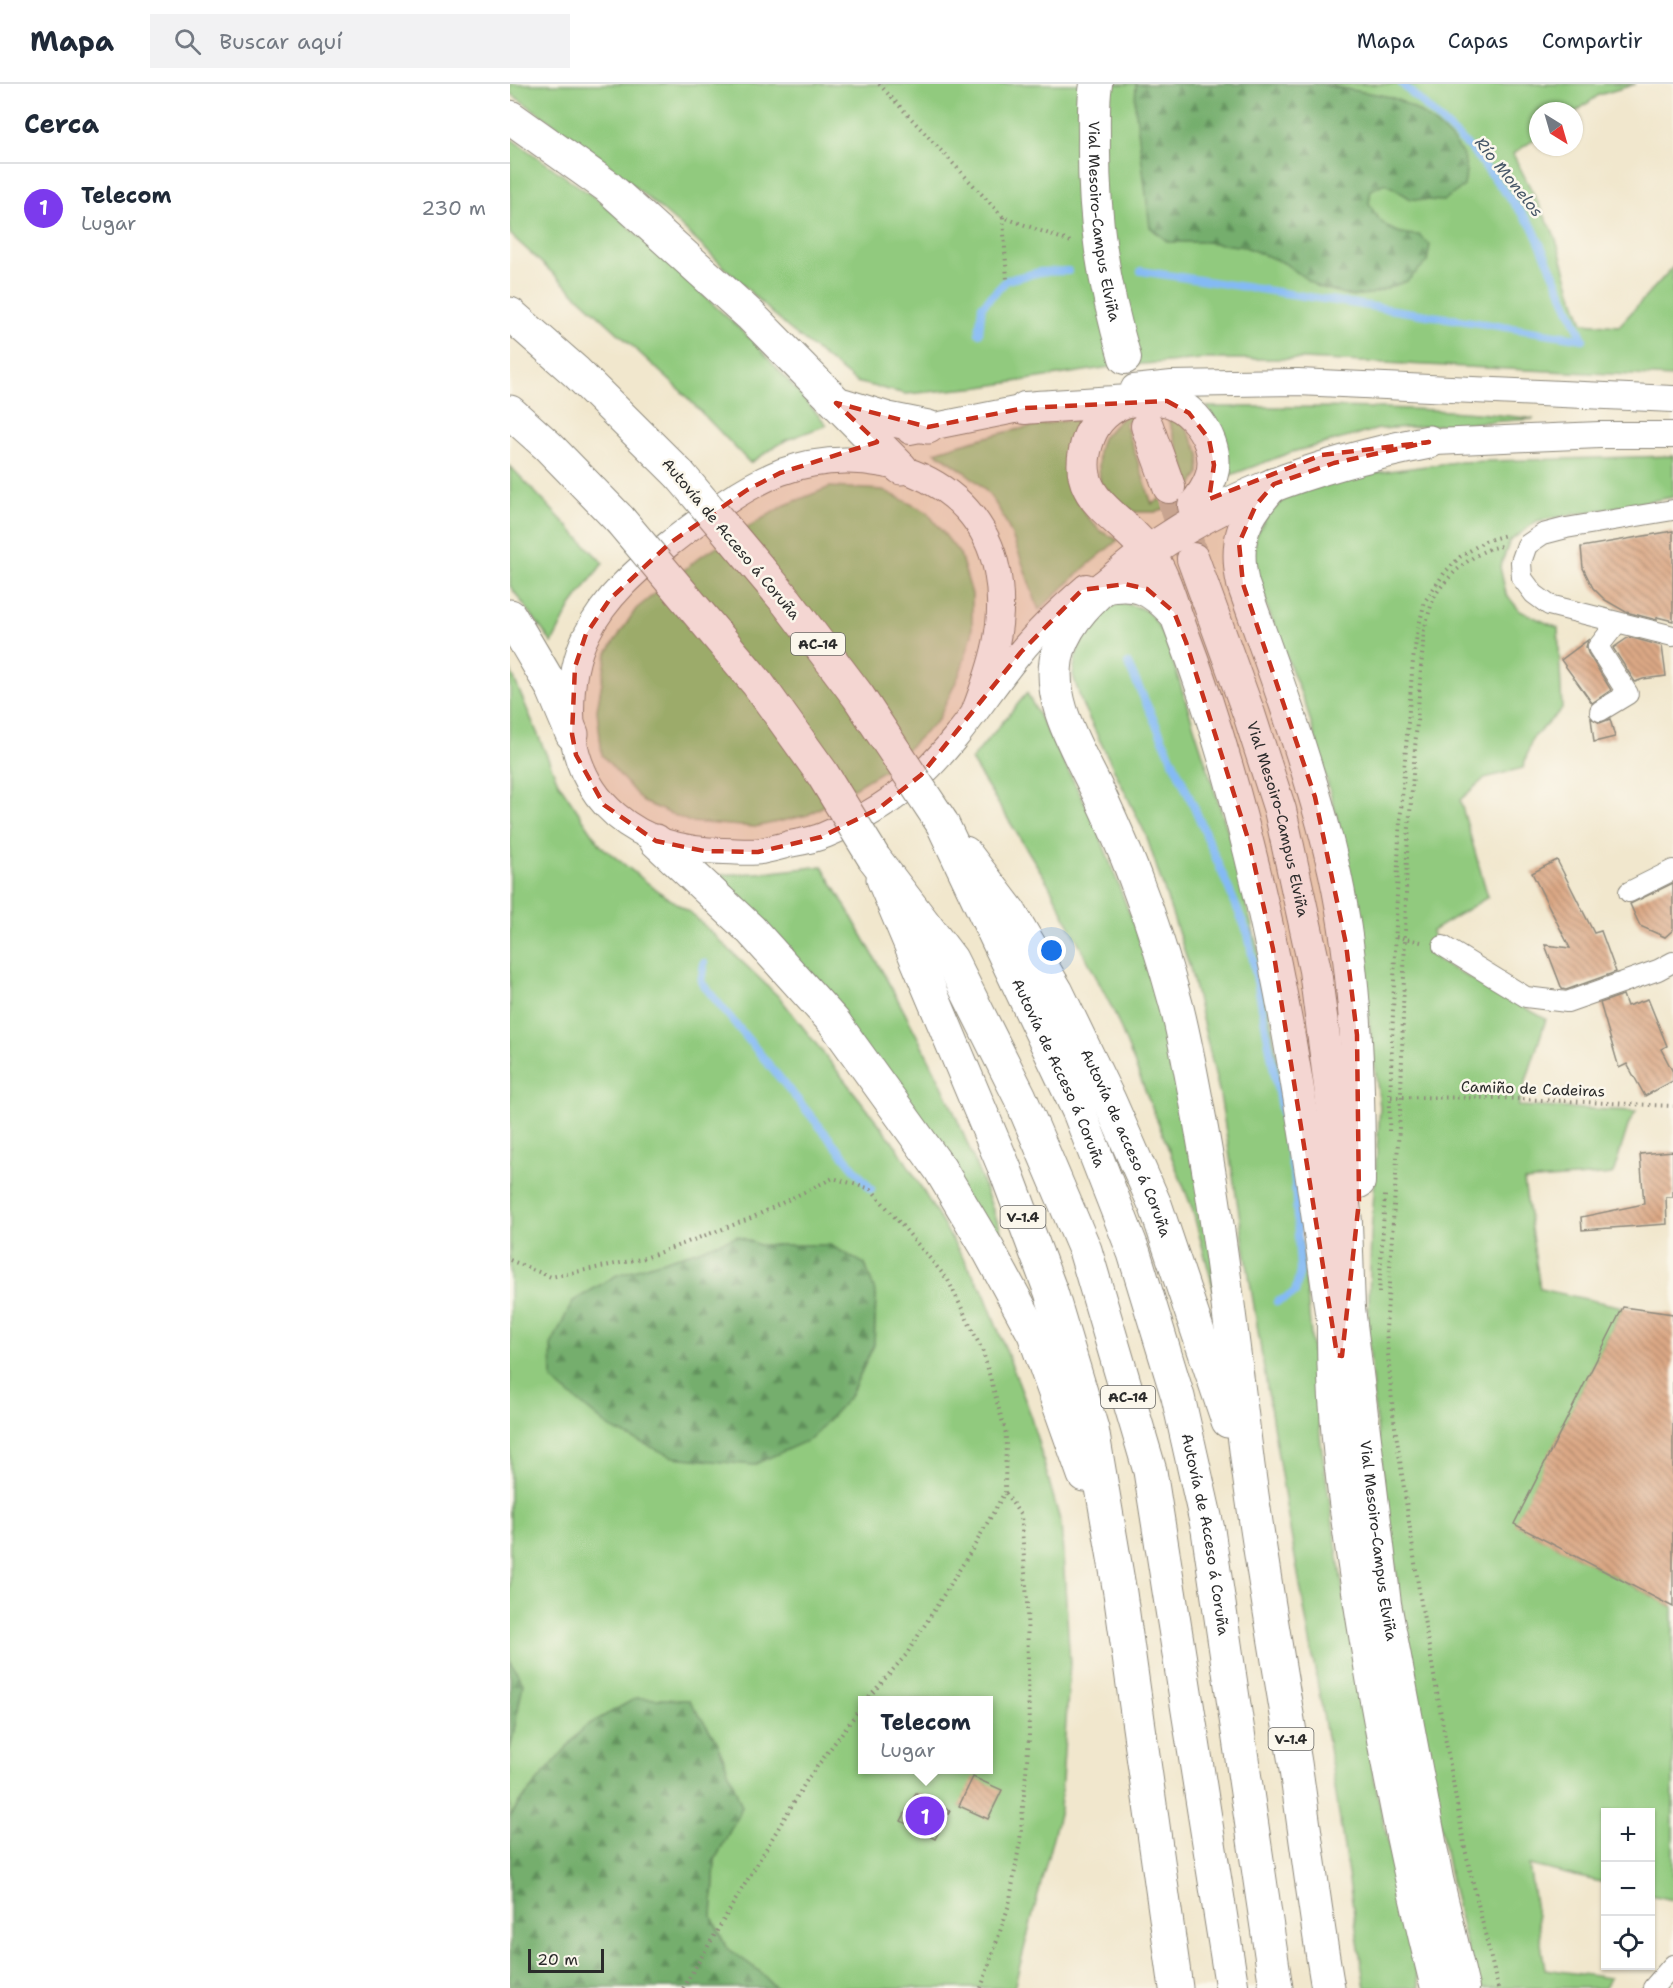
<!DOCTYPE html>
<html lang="es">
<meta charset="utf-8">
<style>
body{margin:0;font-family:"Shantell Sans",sans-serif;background:#f2f2f3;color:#1f2937}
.controls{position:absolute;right:18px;bottom:18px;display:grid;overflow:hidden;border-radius:0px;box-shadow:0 2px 4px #0004}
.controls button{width:54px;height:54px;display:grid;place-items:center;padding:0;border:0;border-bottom:2px solid #e0e1e3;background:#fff;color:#1f2937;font:30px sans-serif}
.compass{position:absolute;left:1019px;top:18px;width:54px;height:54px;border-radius:50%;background:#fff;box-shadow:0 2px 4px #0004;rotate:143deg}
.scale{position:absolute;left:18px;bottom:15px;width:76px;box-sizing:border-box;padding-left:6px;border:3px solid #2b2b2b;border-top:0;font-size:16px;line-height:21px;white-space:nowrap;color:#2b2b2b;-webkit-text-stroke:4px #fbf7ec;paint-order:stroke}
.you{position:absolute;left:542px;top:867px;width:21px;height:21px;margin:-15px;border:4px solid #fff;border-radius:50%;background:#1a73e8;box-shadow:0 0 0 9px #1a73e833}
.badge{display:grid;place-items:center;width:39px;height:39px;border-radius:50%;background:#7c3aed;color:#fff;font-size:20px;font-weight:700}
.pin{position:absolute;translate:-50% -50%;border:3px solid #fff;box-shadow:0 2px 6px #0006}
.popup{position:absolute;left:348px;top:1612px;width:135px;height:78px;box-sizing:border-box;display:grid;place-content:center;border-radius:0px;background:#fff;filter:drop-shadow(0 2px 4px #0005);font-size:20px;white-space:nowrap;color:#747a83}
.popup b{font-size:22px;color:#1f2937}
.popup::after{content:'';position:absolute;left:50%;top:100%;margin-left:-12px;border:12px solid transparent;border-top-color:#fff}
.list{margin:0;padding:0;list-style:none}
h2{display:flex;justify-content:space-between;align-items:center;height:78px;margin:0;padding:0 24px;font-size:26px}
h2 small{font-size:20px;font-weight:400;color:#747a83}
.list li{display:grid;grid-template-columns:39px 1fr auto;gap:18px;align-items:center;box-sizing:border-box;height:90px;padding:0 24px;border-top:2px solid #e0e1e3}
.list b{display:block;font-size:22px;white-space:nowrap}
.list p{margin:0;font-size:20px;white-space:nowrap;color:#747a83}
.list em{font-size:20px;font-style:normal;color:#747a83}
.icon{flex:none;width:33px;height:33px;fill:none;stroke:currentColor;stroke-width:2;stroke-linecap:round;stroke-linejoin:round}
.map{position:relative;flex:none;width:1163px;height:1904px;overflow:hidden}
header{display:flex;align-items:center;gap:36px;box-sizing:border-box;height:84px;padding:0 30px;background:#fff;border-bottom:2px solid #e0e1e3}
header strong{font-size:28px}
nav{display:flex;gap:33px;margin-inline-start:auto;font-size:21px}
.search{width:420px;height:54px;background:#f2f2f3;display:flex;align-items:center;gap:15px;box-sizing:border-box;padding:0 21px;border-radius:0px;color:#747a83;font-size:22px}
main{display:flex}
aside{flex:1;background:#fff}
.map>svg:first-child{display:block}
.green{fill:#91ca7e;stroke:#5e7a54;stroke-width:1.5;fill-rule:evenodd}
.forest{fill:url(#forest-firs);stroke:#506c4c;stroke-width:1.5}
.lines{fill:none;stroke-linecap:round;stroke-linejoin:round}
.stream{stroke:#84baf4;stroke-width:8}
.building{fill:url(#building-back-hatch)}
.primary-tunnel{stroke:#c9c1ad;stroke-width:32;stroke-dasharray:32 16;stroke-linecap:butt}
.minor-casing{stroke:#8e897c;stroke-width:22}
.tertiary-casing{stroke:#8e897c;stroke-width:28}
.primary-casing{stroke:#8e897c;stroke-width:34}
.trunk-casing{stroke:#8e897c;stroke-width:35}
.motorway-casing{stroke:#8e897c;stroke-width:35}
.path{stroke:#8e897c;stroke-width:4;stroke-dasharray:1.5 4.5;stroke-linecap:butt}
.minor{stroke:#fff;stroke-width:20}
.tertiary{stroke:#fff;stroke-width:26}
.primary{stroke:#fff;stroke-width:32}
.trunk{stroke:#fff;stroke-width:33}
.motorway{stroke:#fff;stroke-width:33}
.motorway-bridge-casing{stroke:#8e897c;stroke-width:35;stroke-linecap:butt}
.motorway-bridge{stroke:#fff;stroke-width:33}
.marked{fill:#c8321e;fill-opacity:0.2;stroke:#c8321e;stroke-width:4.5;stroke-dasharray:12 8;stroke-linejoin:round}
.labels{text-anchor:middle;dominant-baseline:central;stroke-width:5;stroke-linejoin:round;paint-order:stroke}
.shield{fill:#fbf7ec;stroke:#696865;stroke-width:1.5}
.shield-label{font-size:14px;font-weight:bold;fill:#2b2b2b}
.street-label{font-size:15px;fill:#2b2b2b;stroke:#fbf7ec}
.water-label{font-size:16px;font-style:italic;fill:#465667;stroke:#fbf7ec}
</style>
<header>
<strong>Mapa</strong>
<div class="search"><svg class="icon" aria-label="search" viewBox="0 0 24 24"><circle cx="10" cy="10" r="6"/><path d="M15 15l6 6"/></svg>Buscar aquí</div>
<nav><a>Mapa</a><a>Capas</a><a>Compartir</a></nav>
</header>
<main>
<aside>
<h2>Cerca<small></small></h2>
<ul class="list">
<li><span class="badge">1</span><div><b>Telecom</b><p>Lugar</p></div><em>230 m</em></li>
</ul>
</aside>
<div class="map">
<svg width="1163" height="1904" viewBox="0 0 1163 1904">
<defs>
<pattern id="forest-firs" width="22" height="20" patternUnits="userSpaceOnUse" patternTransform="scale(1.5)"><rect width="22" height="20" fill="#74ae6d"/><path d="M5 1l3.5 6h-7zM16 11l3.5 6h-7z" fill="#5f8e5a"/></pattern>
<pattern id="building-back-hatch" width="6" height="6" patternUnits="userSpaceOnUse" patternTransform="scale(1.5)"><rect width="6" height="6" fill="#dba885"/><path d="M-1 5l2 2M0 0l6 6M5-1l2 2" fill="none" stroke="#b2896d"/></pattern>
</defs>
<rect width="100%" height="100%" fill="#fbf7ec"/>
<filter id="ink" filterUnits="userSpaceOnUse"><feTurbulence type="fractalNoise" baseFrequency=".0167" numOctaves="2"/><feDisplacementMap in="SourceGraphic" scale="12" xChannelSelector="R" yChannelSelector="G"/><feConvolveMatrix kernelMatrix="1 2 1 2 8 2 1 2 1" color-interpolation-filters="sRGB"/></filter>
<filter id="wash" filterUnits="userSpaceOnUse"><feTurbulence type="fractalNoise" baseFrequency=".008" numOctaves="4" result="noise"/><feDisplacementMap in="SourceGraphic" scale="24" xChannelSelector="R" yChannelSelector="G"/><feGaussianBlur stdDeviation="1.35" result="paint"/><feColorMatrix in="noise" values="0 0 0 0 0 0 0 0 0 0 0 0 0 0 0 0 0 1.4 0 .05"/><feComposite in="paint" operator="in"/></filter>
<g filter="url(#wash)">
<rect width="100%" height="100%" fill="#f1e7cd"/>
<!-- green -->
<g class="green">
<polygon points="0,0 1126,0 1089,11 1064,29 1064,27 1028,27 1028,53 1003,70 1045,152 1061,206 1073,239 1109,242 1163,183 1163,293 793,275 692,275 600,283 471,303 396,310 346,298 277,243 172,143 85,69 0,9"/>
<polygon points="0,54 94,120 242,256 317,341 276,356 240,379 169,305 0,150"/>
<path d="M 697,323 C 806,323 916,321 1024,335 L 869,345 L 782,368 L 721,391 L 713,349 Z"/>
<path d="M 645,326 L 674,340 L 690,370 L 689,391 L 670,417 L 656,424 L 645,428 L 625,428 L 613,422 L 590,398 L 588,367 L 592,354 L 613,333 ZM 657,332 L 679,397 L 642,420 L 615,339 Z"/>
<path d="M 568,335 L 558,371 L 560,404 L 575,430 L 590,447 L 608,456 L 573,485 L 529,526 C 515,491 503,441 480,412 C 466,394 444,380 425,368 C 472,353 519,341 568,335 Z"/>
<polygon points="1163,372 1163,413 1027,437 1000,457 990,483 996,510 1010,527 1048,544 1052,625 1022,655 1013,684 975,694 950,716 978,813 922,847 928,877 1036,935 1008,1022 1126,1027 1119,1039 1103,1090 1014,1097 1030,1205 1113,1223 1005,1440 1163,1523 1163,1816 1141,1811 1140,1728 1096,1728 1095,1799 1019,1781 1035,1885 1100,1894 1095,1904 966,1904 938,1783 893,1540 864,1320 858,1247 861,1151 870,1023 859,938 828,737 797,625 759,528 744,483 745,454 758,430 780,411 842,392 946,378"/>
<polygon points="0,382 93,479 61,522 42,559 0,502"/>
<polygon points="320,403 373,406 417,428 450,470 462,510 462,551 450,589 428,636 376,685 298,731 245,743 180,738 133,718 92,671 87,626 97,569 126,525 191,472 273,422"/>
<path d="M 608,519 C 638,522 643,530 656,556 L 718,748 L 750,874 L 774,1012 L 793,1166 L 811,1360 L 837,1533 L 864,1693 L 910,1904 L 855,1904 L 819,1664 L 778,1434 L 710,1011 L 680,884 L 636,751 L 572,620 L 563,591 L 566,571 L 577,546 L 594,527 Z"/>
<path d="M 0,585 L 48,698 L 91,762 L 149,808 L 180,828 L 270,914 L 387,1063 L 474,1209 L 519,1326 L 551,1440 L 560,1579 L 550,1726 L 504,1904 L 266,1904 L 249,1887 L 216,1863 L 202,1833 L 205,1776 L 232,1723 L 10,1718 L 0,1733 L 0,1667 L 13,1599 L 0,1576 ZM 227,1152 L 366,1210 L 364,1261 L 340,1312 L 186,1167 ZM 352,1616 L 478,1616 L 478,1686 L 352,1686 ZM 491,1707 L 478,1735 L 450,1722 ZM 406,1709 L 440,1727 L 425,1754 L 391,1737 Z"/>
<polygon points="517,609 583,734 643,891 701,1153 705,1210 682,1124 604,928 538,799 461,676"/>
<path d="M 312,782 C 352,850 391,919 426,989 C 457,1052 480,1119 505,1184 L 301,893 L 208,791 L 262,788 Z"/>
</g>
<!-- forest -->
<g class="forest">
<path d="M 626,0 L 812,0 C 833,6 855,7 876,12 C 899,17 947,52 954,75 C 957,84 956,93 954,102 L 933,117 L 901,115 L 875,99 L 861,106 L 859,119 C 870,142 884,151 909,151 L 920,161 L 917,178 L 897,197 L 861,210 L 841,212 L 806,202 L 774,179 L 735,163 L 696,158 L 658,158 L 640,143 L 625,21 Z"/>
<polygon points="227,1152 249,1161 320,1161 355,1180 366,1210 364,1260 340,1312 301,1355 243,1381 163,1373 100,1344 42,1296 41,1261 63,1217 107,1191 186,1167"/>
<polygon points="0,1576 13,1599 0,1667"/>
<polygon points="126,1614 179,1616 207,1657 232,1723 205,1776 202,1833 216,1863 249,1887 266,1904 0,1904 0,1733 10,1718 74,1643"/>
</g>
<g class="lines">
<!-- stream -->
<g class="stream">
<polyline points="892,0 961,65 1022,142 1073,255"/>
<polyline points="631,187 1073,255"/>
<polyline points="469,249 472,222 497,196 530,188 558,187"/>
<polyline points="618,580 685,725 738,850 785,1098 790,1187 785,1209 767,1218"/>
<polyline points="194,879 191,898 361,1105"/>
</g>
</g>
<g id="blocks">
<!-- building -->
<g class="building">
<polygon points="1163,447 1163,537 1147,533 1147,536 1116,528 1095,516 1083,504 1073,484 1071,463"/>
<polygon points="1119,553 1152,562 1156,592 1133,595 1125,598 1103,564"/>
<polygon points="1078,556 1076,563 1078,569 1101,606 1082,619 1051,576"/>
<polygon points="1081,634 1090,639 1100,635 1105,653 1084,658"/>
<polygon points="1047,776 1084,849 1091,847 1106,888 1056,906 1052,905 1035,861 1060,864 1022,789"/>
<polygon points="1163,799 1163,846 1155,853 1130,842 1120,820"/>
<polygon points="1113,911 1117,922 1138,915 1157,962 1151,965 1163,988 1163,997 1135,1012 1117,980 1109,984 1090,919"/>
<polygon points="1163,1067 1163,1113 1156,1113 1157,1140 1072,1146 1071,1133 1134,1120 1130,1070"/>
<polygon points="1113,1223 1163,1230 1163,1523 1004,1440"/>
<polygon points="463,1693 492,1706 478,1735 449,1722"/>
<polygon points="406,1709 440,1727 425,1755 391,1737"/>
</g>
</g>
</g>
<g filter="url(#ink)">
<use href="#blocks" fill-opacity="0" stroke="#8e897c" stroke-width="1.5"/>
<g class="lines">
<!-- primary-tunnel -->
<polyline class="primary-tunnel" points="659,403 681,468"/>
<defs>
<g id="minor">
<polyline points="1163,426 1056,444 1033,450 1017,461 1011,478 1012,494 1024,510 1039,521 1163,552"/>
<polyline points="1090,627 1118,610 1088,563 1107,539"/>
<polyline points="1119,808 1163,786"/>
<polyline points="933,862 1016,913 1057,918 1148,886 1163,878"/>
<polyline points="1143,1904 1163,1881"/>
</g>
<g id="tertiary">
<polyline points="624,304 662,300 788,298 1163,315"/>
<polyline points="400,347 535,320"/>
<polyline points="902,359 1090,351 1163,351"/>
<path d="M 464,629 C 482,582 497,538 487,487 C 468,389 355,357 271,388 C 231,404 194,433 160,459 C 129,484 95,513 77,550 C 65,573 61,602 61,628 C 62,718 129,767 214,767 C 226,767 239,769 251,767 C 260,765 270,763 279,760 C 291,758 304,756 315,751 C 351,736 385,717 413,689 C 450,654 477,609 509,570 C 529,545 553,523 576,503"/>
</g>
<g id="primary">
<path id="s1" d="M 586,0 C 583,18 584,37 584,55 C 583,132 593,200 615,274"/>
<path d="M 617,317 C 599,323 586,334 579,353 C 556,415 609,428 639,469 C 654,490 661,518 670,542 C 754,763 789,994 821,1228"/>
<path d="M 515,324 C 549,321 583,320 617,317 C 631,316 645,313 659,317 C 678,323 693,340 700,359 C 709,384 700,402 684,422"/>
<polyline points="637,342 659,403"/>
<path d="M 764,400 C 734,433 723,455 733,500 C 767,596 803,691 825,790 C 847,891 849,995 849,1098"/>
<path id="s2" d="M 683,475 L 739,630 L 770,726 L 805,886 L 830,1079 L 836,1139 L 839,1224 L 875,1520 L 927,1795 L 953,1904"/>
<path d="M 823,1239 C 822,1333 835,1427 850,1520 C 870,1649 895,1777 927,1904"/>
</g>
<g id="trunk">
<path d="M 594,503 C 628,497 641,504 664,528"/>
<polyline points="146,757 241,846 324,938 430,1085 479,1167 524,1250 574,1391"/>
<path id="s3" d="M 455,769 L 499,827 L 547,908 L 599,1016 L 646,1123 L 718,1337"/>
<polyline points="373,795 495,1085 541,1208 582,1345 610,1509 666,1904"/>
<path d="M 818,1904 C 805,1829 796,1754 785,1679 C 769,1580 751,1481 738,1382 C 723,1262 710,1141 687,1021 C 681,989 675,956 667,924 C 656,883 643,841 628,802 C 617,771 603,740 589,710 C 569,667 533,614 549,564 C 559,535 582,513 605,494 C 696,416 803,381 919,358"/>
</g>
<g id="motorway">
<polyline points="0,33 97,102 240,231 391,384"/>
<polyline points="0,230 66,288 170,391"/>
<polyline points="333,321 378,335 418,343"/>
<polyline points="0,328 38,362 110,436"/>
<polyline points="0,532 43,605 62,650"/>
<path id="s4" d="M 432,739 L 569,1028 L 624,1169 L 668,1313 L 698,1446 L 766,1904"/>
<polyline points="364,774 441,875 510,1013 575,1166 640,1387 722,1904"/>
</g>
</defs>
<!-- minor casing -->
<use href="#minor" class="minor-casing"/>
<!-- tertiary casing -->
<use href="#tertiary" class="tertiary-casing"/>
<!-- primary casing -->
<use href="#primary" class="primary-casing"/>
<!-- trunk casing -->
<use href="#trunk" class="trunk-casing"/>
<!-- motorway casing -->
<use href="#motorway" class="motorway-casing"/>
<!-- path -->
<g class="path">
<polyline points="369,0 493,133 561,158"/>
<polyline points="493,133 497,196"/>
<polyline points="886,853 911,858"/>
<polyline points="881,1013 989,1014 1163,1022"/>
<polyline points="879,1047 889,751 903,576 908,545 915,517 935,488 950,473 975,457 996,451"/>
<polyline points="0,1176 41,1193 135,1174 239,1135 323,1094 361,1105 438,1196 473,1268 496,1350 495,1408 463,1464 396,1571 356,1616"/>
<polyline points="869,1209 875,1111"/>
<polyline points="0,1288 4,1286"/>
<polyline points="173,1904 297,1696 352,1622"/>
<polyline points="471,1904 499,1821 510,1757 519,1654 517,1516 511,1432 495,1408"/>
<path d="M 988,1904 L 955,1765 L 910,1513 L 883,1329 L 876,1246 L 891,1013 L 897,769 L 914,546 C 918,534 920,521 926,510 C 938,491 969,463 993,462"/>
</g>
<!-- minor -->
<use href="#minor" class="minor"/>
<!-- tertiary -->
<use href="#tertiary" class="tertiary"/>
<!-- primary -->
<use href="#primary" class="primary"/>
<!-- trunk -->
<use href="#trunk" class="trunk"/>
<!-- motorway -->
<use href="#motorway" class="motorway"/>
<defs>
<g id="motorway-bridge">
<polyline points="170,391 277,518 348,612 432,739"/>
<polyline points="110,436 248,600 312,689 364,774"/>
</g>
</defs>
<!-- motorway-bridge casing -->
<use href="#motorway-bridge" class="motorway-bridge-casing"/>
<!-- motorway-bridge -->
<use href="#motorway-bridge" class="motorway-bridge"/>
</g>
</g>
<!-- marked area -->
<path class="marked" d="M 657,317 L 679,329 L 699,355 L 704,381 L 699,415 L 812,371 L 919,358 L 824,379 L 764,400 L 746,421 L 729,459 L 733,500 L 805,713 L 836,860 L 847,951 L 849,1117 L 832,1272 L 827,1271 L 763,865 L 740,761 L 676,558 L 664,528 L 637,505 L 615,500 L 572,506 L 511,568 L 411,691 L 368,725 L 311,753 L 248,768 L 194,767 L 146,757 L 94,721 L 66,671 L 62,650 L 65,583 L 76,550 L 100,515 L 160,459 L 237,406 L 270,389 L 367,358 L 326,319 L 418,343 L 515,324 Z"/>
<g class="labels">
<!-- shield labels -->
<g class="shield">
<rect x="281" y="549" width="54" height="22" rx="4.5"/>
<rect x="490.5" y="1122" width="45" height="22" rx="4.5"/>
<rect x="591" y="1302" width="54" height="22" rx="4.5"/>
<rect x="758.5" y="1644" width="45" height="22" rx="4.5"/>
</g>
<g class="shield-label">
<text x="308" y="560">AC-14</text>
<text x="513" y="1133">V-1.4</text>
<text x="618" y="1313">AC-14</text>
<text x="781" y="1655">V-1.4</text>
</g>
<!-- street labels -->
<g class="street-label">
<text stroke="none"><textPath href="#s1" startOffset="138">Vial Mesoiro-Campus Elviña</textPath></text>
<text transform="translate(221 455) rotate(50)">Autovía de Acceso á Coruña</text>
<text stroke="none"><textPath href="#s2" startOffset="274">Vial Mesoiro-Campus Elviña</textPath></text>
<text stroke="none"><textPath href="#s4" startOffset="276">Autovía de Acceso á Coruña</textPath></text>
<text transform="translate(1023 1005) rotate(2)">Camiño de Cadeiras</text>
<text stroke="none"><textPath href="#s3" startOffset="333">Autovía de acceso á Coruña</textPath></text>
<text stroke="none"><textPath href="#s4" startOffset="762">Autovía de Acceso á Coruña</textPath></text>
<text stroke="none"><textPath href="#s2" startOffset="1004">Vial Mesoiro-Campus Elviña</textPath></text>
</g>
<!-- water labels -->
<g class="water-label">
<text transform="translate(999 93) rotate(51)">Río Monelos</text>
</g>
</g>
</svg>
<div class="controls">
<button>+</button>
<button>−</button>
<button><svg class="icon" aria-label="locate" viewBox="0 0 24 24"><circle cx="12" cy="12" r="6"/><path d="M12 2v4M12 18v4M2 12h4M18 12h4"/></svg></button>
</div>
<svg class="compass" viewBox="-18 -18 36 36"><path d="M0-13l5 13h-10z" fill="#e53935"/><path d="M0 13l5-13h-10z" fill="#747a83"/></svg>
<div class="scale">20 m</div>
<div class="you"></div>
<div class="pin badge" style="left:415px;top:1732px">1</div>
<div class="popup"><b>Telecom</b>Lugar</div>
</div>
</main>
